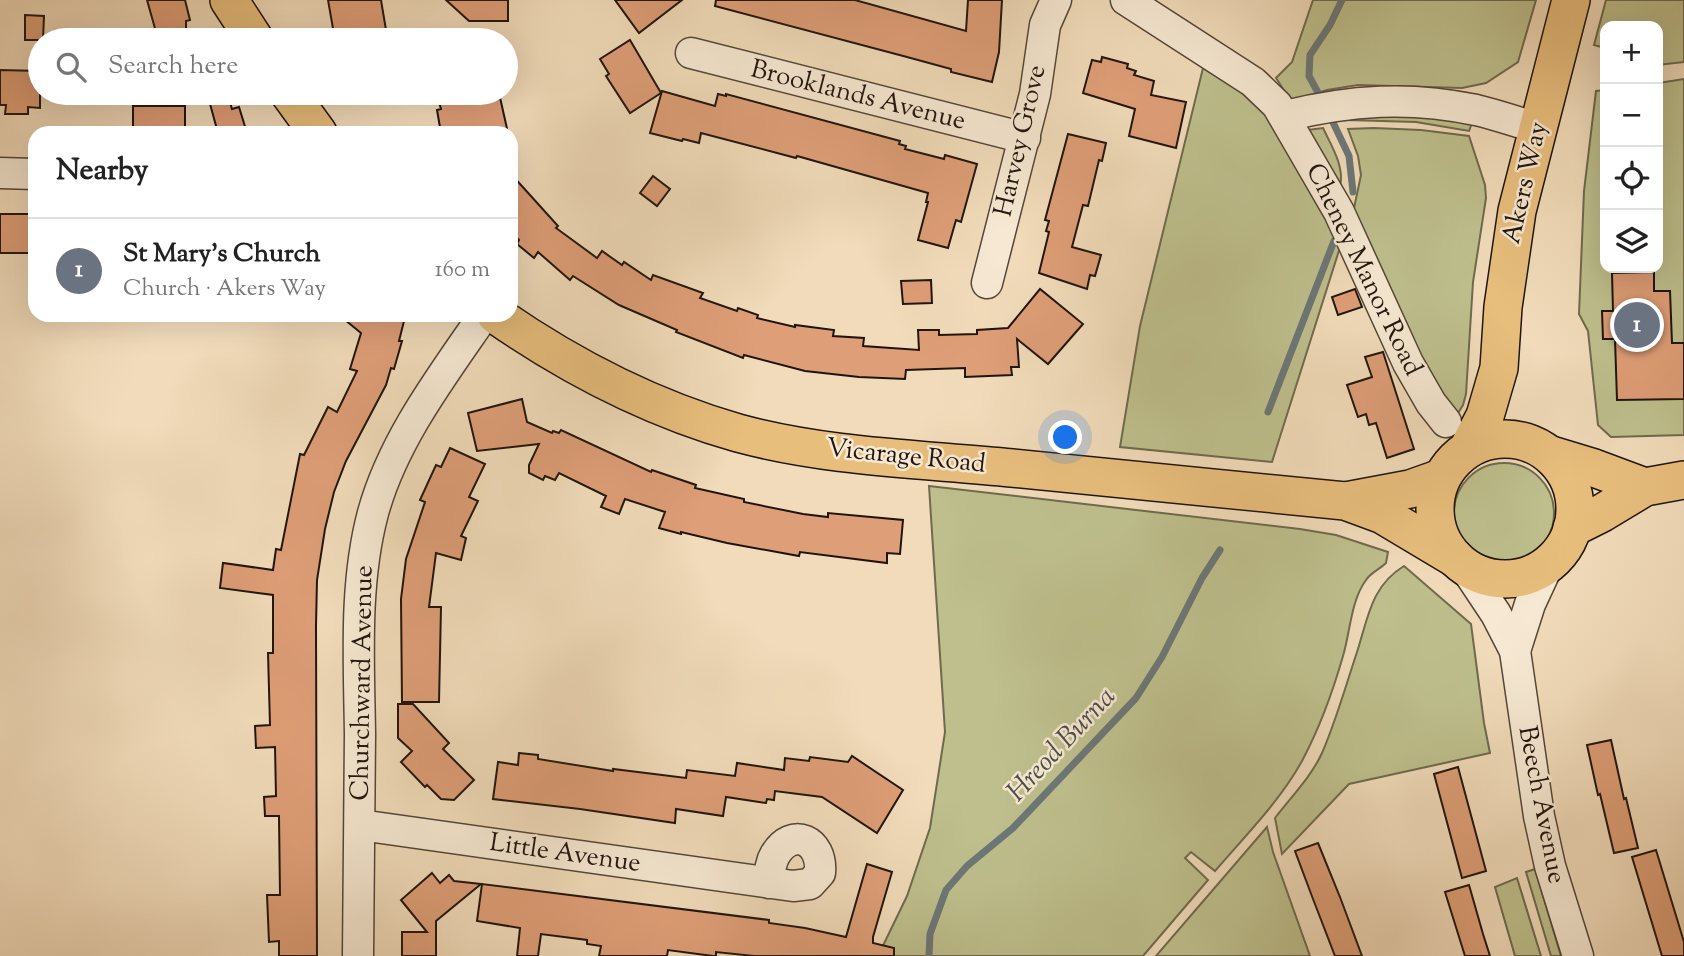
<!DOCTYPE html>
<meta charset="utf-8">
<style>
body{margin:0;font-family:"Sorts Mill Goudy",serif;background:#f2f2f2;color:#222}
.controls{position:absolute;right:21px;top:21px;display:grid;overflow:hidden;border-radius:14px;box-shadow:0 7px 28px #0002}
.controls button{width:63px;height:63px;display:grid;place-items:center;padding:0;border:0;border-bottom:2px solid #e0e0e0;background:#fff;color:#222;font:35px sans-serif}
.you{position:absolute;left:1066px;top:438px;width:24px;height:24px;margin:-18px;border:5px solid #fff;border-radius:50%;background:#1a73e8;box-shadow:0 0 0 10px #1a73e833}
.badge{display:grid;place-items:center;width:46px;height:46px;border-radius:50%;background:#db2777;color:#fff;font-size:23px;font-weight:700}
.pin{position:absolute;translate:-50% -50%;border:4px solid #fff;box-shadow:0 2px 7px #0006}
.list{margin:0;padding:0;list-style:none}
h2{display:flex;justify-content:space-between;align-items:center;height:91px;margin:0;padding:0 28px;font-size:30px}
h2 small{font-size:23px;font-weight:400;color:#767676}
.list li{display:grid;grid-template-columns:46px 1fr auto;gap:21px;align-items:center;box-sizing:border-box;height:105px;padding:0 28px;border-top:2px solid #e0e0e0}
.list b{display:block;font-size:26px;white-space:nowrap}
.list p{margin:0;font-size:23px;white-space:nowrap;color:#767676}
.list em{font-size:23px;font-style:normal;color:#767676}
.icon{flex:none;width:38px;height:38px;fill:none;stroke:currentColor;stroke-width:2;stroke-linecap:round;stroke-linejoin:round}
.map{position:relative;flex:none;width:1684px;height:956px;overflow:hidden}
.search{position:absolute;background:#fff;box-shadow:0 7px 28px #0002;left:28px;top:28px;width:490px;height:77px;display:flex;align-items:center;gap:18px;box-sizing:border-box;padding:0 24px;border-radius:38px;color:#767676;font-size:26px}
.panel{position:absolute;background:#fff;box-shadow:0 7px 28px #0002;left:28px;top:126px;width:490px;height:196px;border-radius:21px}
.map>svg:first-child{display:block}
.green{fill:#bebf8d;stroke:#6f6a4e;stroke-width:2}
.lines{fill:none;stroke-linecap:round;stroke-linejoin:round}
.stream{stroke:#6c7776;stroke-width:7}
.building{fill:#de9e77;stroke:#20150e;stroke-width:2}
.minor-casing{stroke:#544639;stroke-width:33}
.major-casing{stroke:#20150e;stroke-width:40}
.minor{stroke:#f6e8d2;stroke-width:30}
.major{stroke:#e8be7d;stroke-width:37}
.labels{text-anchor:middle;dominant-baseline:central;stroke-width:5;stroke-linejoin:round;paint-order:stroke}
.street-label{font-size:26px;fill:#20150e;stroke:#f6e8d2}
.water-label{font-size:28px;font-style:italic;fill:#4c4e4b;stroke:#f6e8d2}
</style>
<div class="map">
<svg width="1684" height="956" viewBox="0 0 1684 956">
<rect width="100%" height="100%" fill="#f1dbba"/>
<filter id="stains"><feTurbulence type="fractalNoise" baseFrequency=".00286" numOctaves="4"/><feColorMatrix values="0 0 0 0 .2 0 0 0 0 .09 0 0 0 0 .02 0 0 0 .5 -.17"/></filter>
<radialGradient id="worn" r=".72"><stop offset=".6" stop-color="#630" stop-opacity="0"/><stop offset="1" stop-color="#630" stop-opacity=".3"/></radialGradient>
<!-- green -->
<g class="green">
<polygon points="1313,0 1536,0 1518,62 1486,83 1462,88 1358,85 1327,90 1291,101 1276,78 1292,62"/>
<polygon points="1606,0 1684,0 1684,62 1658,65 1658,26 1605,26 1605,48 1594,45"/>
<polygon points="1203,68 1268,108 1342,241 1272,462 1120,447 1140,326"/>
<polygon points="1684,79 1684,435 1611,437 1598,425 1588,331 1579,314 1584,191 1596,91 1605,90 1605,268 1658,268 1658,83"/>
<polygon points="1423,115 1472,123 1469,131 1416,122 1347,120 1342,117"/>
<path d="M 1323,128 C 1331,145 1345,167 1340,186 L 1307,130 Z"/>
<polygon points="1374,128 1421,130 1469,136 1485,185 1486,198 1473,282 1466,394 1463,405 1455,418 1433,386 1353,213 1361,175 1358,156 1348,129"/>
<circle cx="1504" cy="513" r="50"/>
<path d="M 929,486 L 1300,529 L 1336,535 L 1388,552 L 1386,563 C 1380,569 1370,573 1366,580 C 1351,600 1350,633 1343,656 C 1333,691 1319,729 1302,761 C 1280,801 1245,836 1215,871 L 1191,852 L 1185,858 L 1208,880 L 1143,956 L 878,956 L 907,896 L 930,828 L 945,732 Z"/>
<path d="M 1404,566 L 1471,624 L 1484,723 L 1490,753 L 1349,784 L 1282,854 L 1275,818 C 1291,797 1311,777 1322,753 C 1336,721 1346,685 1357,652 C 1368,618 1371,586 1404,566 Z"/>
<polygon points="1267,827 1273,852 1310,956 1156,956"/>
<polygon points="1535,869 1561,956 1551,956 1526,872"/>
<polygon points="1517,878 1541,956 1515,956 1495,887"/>
</g>
<g class="lines">
<!-- stream -->
<g class="stream">
<polyline points="1322,100 1309,76 1310,55 1330,25 1342,0"/>
<polyline points="1329,114 1349,156 1353,192"/>
<polyline points="1268,412 1334,241"/>
<polyline points="929,956 930,934 946,890 967,866 1013,828 1136,698 1162,657 1202,578 1220,550"/>
</g>
</g>
<!-- building -->
<g class="building">
<polygon points="147,0 185,0 190,20 186,21 186,40 167,40 164,29 156,32"/>
<polygon points="328,0 381,0 387,36 380,37 381,40 335,40"/>
<polygon points="446,0 508,0 508,21 469,21"/>
<polygon points="615,0 682,0 639,33"/>
<polygon points="716,0 855,0 966,31 968,0 1002,0 999,52 992,82 951,72 951,69 907,57 715,6"/>
<polygon points="25,15 44,16 43,40 25,40"/>
<polygon points="630,40 661,93 630,113 606,76 609,74 600,59"/>
<polygon points="1102,57 1128,64 1127,68 1136,71 1134,75 1154,81 1151,95 1186,102 1176,148 1129,136 1135,109 1083,93 1092,60 1101,62"/>
<polygon points="0,70 40,71 40,108 28,107 28,114 5,114 6,105 0,105"/>
<polygon points="662,91 715,106 718,94 726,96 726,94 900,141 899,144 906,146 905,149 944,159 945,155 977,164 961,222 956,220 948,248 918,240 928,202 926,202 928,193 797,156 796,158 701,133 699,143 683,139 682,141 650,133"/>
<polygon points="207,93 227,93 232,109 239,107 247,133 218,133"/>
<polygon points="492,93 499,93 508,133 473,133 472,128 441,133 437,110 441,109 439,102"/>
<rect x="133" y="106" width="52" height="27"/>
<polygon points="1068,134 1106,143 1102,161 1099,160 1088,206 1083,205 1072,247 1101,255 1095,276 1090,275 1087,289 1039,273 1049,232 1046,231 1049,221 1045,220"/>
<polygon points="511,174 558,226 556,228 597,258 602,251 622,265 624,262 651,280 653,275 703,293 700,298 737,311 738,308 758,315 757,318 795,327 795,325 834,330 833,336 864,338 863,346 919,350 918,330 939,330 939,335 977,334 977,330 1008,328 1040,289 1083,324 1048,364 1017,339 1019,367 1011,367 1012,375 965,377 965,368 906,370 905,379 859,377 805,371 744,355 743,358 676,332 677,330 619,305 573,276 570,280 538,252 534,258 517,244 519,240 511,231"/>
<polygon points="653,176 670,189 657,206 640,193"/>
<rect x="0" y="214" width="35" height="39"/>
<polygon points="1654,272 1654,291 1670,291 1672,343 1684,343 1684,399 1617,400 1615,339 1603,339 1602,311 1613,311 1612,273"/>
<polygon points="931,280 932,303 903,304 901,281"/>
<polygon points="1355,289 1362,307 1338,315 1332,297"/>
<polygon points="339,315 382,315 404,321 399,341 402,341 394,369 391,368 386,385 346,461 334,492 325,529 317,580 316,626 317,956 279,956 279,941 269,942 267,895 280,895 279,816 265,816 264,797 276,796 275,747 256,748 255,726 270,725 268,653 273,653 273,595 220,588 223,563 273,570 276,549 281,550 300,454 304,455 328,407 337,412 357,371 350,369 361,333"/>
<polygon points="1383,352 1414,449 1387,458 1376,423 1369,425 1366,414 1358,417 1347,385 1372,377 1365,357"/>
<polygon points="522,399 527,422 552,433 553,431 559,433 561,430 651,472 652,470 696,485 695,488 744,499 744,502 803,514 828,517 828,513 903,520 900,554 887,553 887,563 800,552 799,556 727,543 681,532 681,534 659,528 665,512 625,499 619,514 601,507 606,496 559,473 555,480 545,476 543,480 529,473 529,465 539,444 477,451 468,413"/>
<polygon points="450,448 485,464 469,497 478,501 461,536 466,538 461,560 436,553 429,607 441,607 439,702 402,702 401,599 406,559 425,502 420,500 436,465 441,467"/>
<polygon points="398,704 413,704 449,743 443,749 474,780 454,800 441,799 427,785 425,787 401,762 412,751 398,738"/>
<polygon points="1611,740 1624,799 1626,798 1638,848 1614,853 1600,794 1598,795 1587,745"/>
<polygon points="519,753 538,755 538,759 613,771 613,769 686,778 687,770 735,776 737,763 784,770 785,758 809,761 810,757 848,762 852,756 903,790 877,833 822,797 775,791 774,800 767,799 766,803 726,797 723,816 676,809 675,823 580,809 493,799 498,762 518,765"/>
<polygon points="1458,767 1486,871 1462,878 1434,774"/>
<polygon points="1318,843 1340,897 1362,956 1335,956 1313,899 1295,851"/>
<polygon points="1656,850 1684,942 1684,956 1662,956 1632,857"/>
<polygon points="867,864 892,872 873,937 873,943 894,948 894,956 754,956 716,952 716,956 713,956 668,950 667,956 599,956 601,946 587,944 587,940 541,934 538,956 517,956 520,928 477,921 482,884 769,920 769,923 805,928 846,937"/>
<polygon points="432,873 440,883 449,875 454,881 481,884 436,921 436,956 402,956 402,932 427,932 401,900"/>
<polygon points="1469,885 1483,934 1490,956 1465,956 1445,892"/>
</g>
<g class="lines">
<defs>
<g id="minor">
<polyline points="1126,0 1253,82 1277,105 1339,212 1408,363 1431,403 1446,422"/>
<polyline points="691,53 1025,138"/>
<path d="M 1285,116 C 1351,100 1409,96 1476,110 C 1497,115 1517,122 1538,128"/>
<polyline points="0,173 35,174"/>
<polyline points="987,283 1035,94 1045,25 1056,0"/>
<polyline points="1464,566 1496,614 1515,651 1539,816 1550,866 1578,956"/>
<polyline points="1515,651 1530,604 1549,563"/>
<path d="M 360,825 L 793,886 L 810,884 L 820,873 C 823,840 792,826 775,855 C 770,863 770,873 769,883"/>
<path d="M 358,956 C 359,882 360,808 360,734 C 359,661 354,584 373,513 C 393,440 442,376 484,315"/>
</g>
<g id="major">
<polyline points="229,0 255,40"/>
<polyline points="289,93 318,133"/>
<path d="M 496,315 C 571,367 650,408 738,433 C 826,457 921,459 1012,468 C 1123,479 1234,490 1345,501 L 1383,515 L 1455,558"/>
<circle cx="1505" cy="509" r="70"/>
<polyline points="1468,449 1485,416 1499,368 1503,307 1517,211 1571,0"/>
<polyline points="1551,455 1594,468 1645,487"/>
<polyline points="1346,501 1410,489 1441,478"/>
<polyline points="1572,528 1602,513 1645,487 1684,480"/>
</g>
</defs>
<!-- minor casing -->
<use href="#minor" class="minor-casing"/>
<!-- major casing -->
<use href="#major" class="major-casing"/>
<!-- minor -->
<use href="#minor" class="minor"/>
<!-- major -->
<use href="#major" class="major"/>
</g>
<g class="labels">
<!-- street labels -->
<g class="street-label">
<text transform="translate(858 96) rotate(14)">Brooklands Avenue</text>
<text transform="translate(1021 141) rotate(-77)">Harvey Grove</text>
<text transform="translate(1526 183) rotate(-77)">Akers Way</text>
<text transform="translate(1363 270) rotate(64)">Cheney Manor Road</text>
<text transform="translate(906 457) rotate(6)">Vicarage Road</text>
<text transform="translate(363 683) rotate(-89)">Churchward Avenue</text>
<text transform="translate(1541 805) rotate(79)">Beech Avenue</text>
<text transform="translate(565 854) rotate(8)">Little Avenue</text>
</g>
<!-- water labels -->
<g class="water-label">
<text transform="translate(1062 745) rotate(-47)">Hreod Burna</text>
</g>
</g>
<rect width="100%" height="100%" filter="url(#stains)"/>
<rect width="100%" height="100%" fill="url(#worn)"/>
</svg>
<div class="controls">
<button>+</button>
<button>−</button>
<button><svg class="icon" aria-label="locate" viewBox="0 0 24 24"><circle cx="12" cy="12" r="6"/><path d="M12 2v4M12 18v4M2 12h4M18 12h4"/></svg></button>
<button><svg class="icon" aria-label="layers" viewBox="0 0 24 24"><path d="M12 4l9 5-9 5-9-5zM3 14l9 5 9-5"/></svg></button>
</div>
<div class="you"></div>
<div class="pin badge" style="left:1637px;top:325px;background:#6b7280">1</div>
<div class="search"><svg class="icon" aria-label="search" viewBox="0 0 24 24"><circle cx="10" cy="10" r="6"/><path d="M15 15l6 6"/></svg>Search here</div>
<section class="panel">
<h2>Nearby<small></small></h2>
<ul class="list">
<li><span class="badge" style="background:#6b7280">1</span><div><b>St Mary's Church</b><p>Church · Akers Way</p></div><em>160 m</em></li>
</ul>
</section>
</div>
